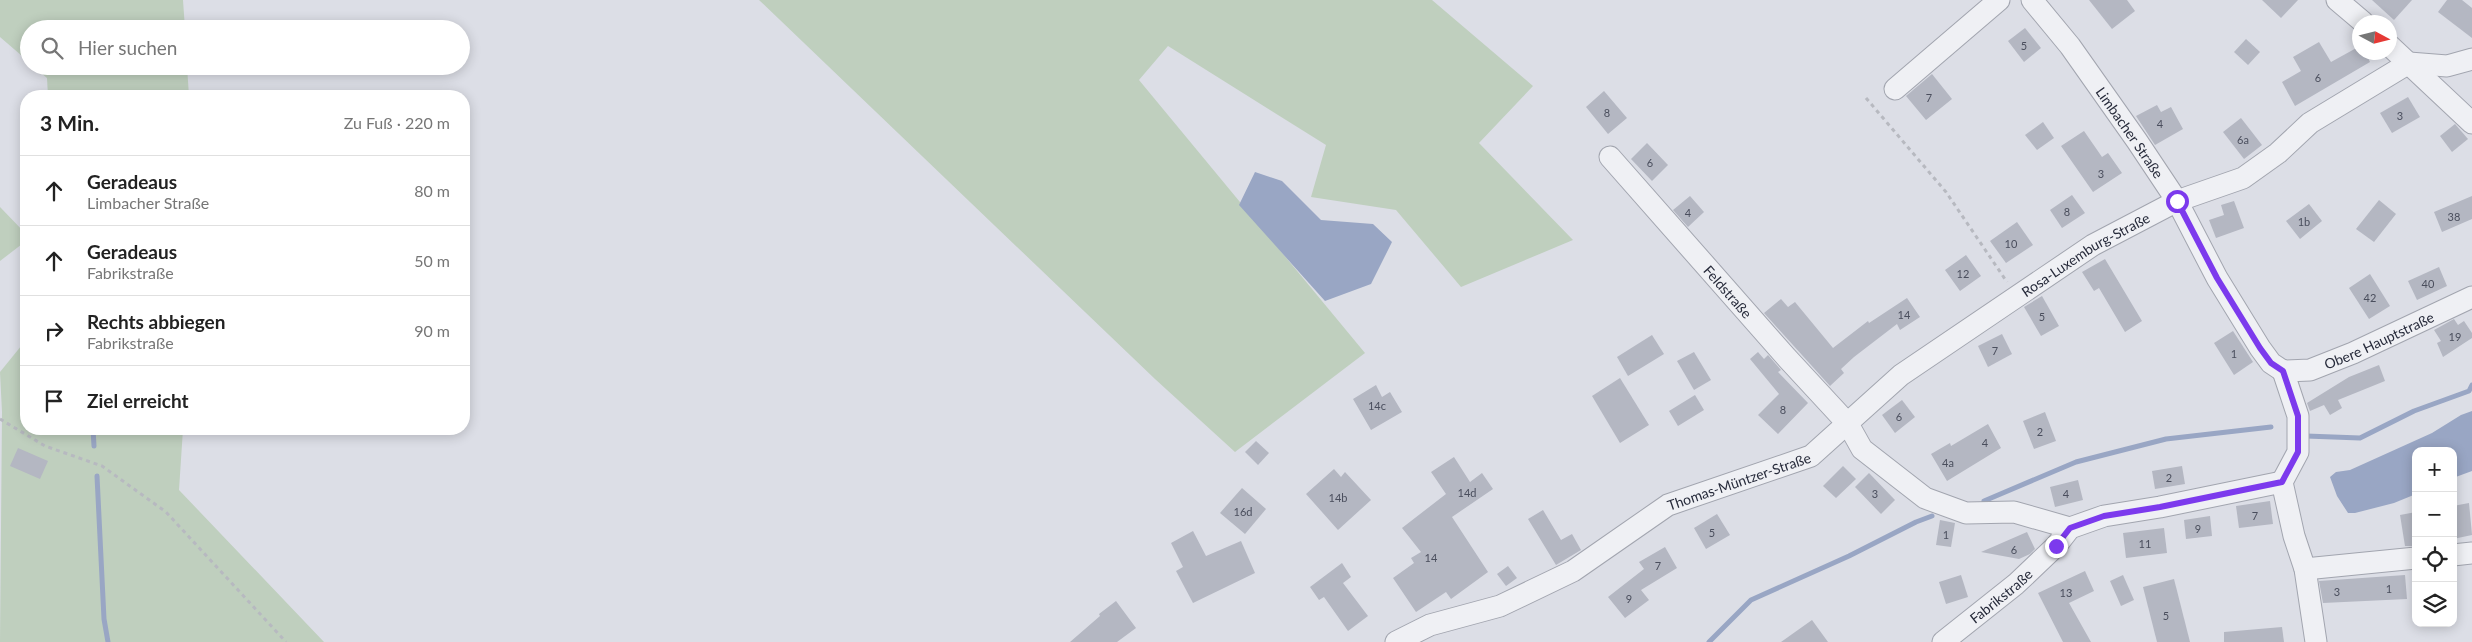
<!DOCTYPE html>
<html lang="de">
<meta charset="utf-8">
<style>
body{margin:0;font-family:Lato,sans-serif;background:#f2f2f2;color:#222}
.controls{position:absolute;right:15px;bottom:15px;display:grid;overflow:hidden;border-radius:10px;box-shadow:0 2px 12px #0003}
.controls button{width:45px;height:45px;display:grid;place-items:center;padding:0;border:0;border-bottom:1px solid #e0e0e0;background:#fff;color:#222;font:25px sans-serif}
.compass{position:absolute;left:2352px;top:15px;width:45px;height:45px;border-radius:50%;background:#fff;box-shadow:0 2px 12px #0003;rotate:97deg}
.stop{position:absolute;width:15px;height:15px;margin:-11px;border:4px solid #7c3aed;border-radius:50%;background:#fff}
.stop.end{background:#7c3aed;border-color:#fff;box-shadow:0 1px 5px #0008}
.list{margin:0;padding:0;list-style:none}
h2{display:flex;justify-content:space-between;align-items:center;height:65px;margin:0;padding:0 20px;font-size:21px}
h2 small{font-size:16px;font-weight:400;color:#767676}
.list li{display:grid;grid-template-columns:32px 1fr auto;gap:15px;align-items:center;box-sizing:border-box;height:70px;padding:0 20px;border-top:1px solid #e0e0e0}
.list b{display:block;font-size:19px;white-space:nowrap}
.list p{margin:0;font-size:16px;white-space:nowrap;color:#767676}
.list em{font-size:16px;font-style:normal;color:#767676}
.icon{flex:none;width:28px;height:28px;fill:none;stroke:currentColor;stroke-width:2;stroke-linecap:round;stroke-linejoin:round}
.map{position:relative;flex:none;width:2472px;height:642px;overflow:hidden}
.search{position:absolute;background:#fff;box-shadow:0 2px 12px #0003;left:20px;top:20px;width:450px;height:55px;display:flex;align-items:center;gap:12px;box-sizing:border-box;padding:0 18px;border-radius:28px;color:#767676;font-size:19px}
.panel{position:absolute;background:#fff;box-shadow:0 2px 12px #0003;left:20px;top:90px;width:450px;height:345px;border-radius:20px}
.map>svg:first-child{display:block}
.green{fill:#bfcfbe}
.water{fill:#99a6c4}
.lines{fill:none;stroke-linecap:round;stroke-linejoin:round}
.stream{stroke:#99a6c4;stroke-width:5}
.building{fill:#b4b7c2}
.minor-casing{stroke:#a2a5af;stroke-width:23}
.path{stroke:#b7b9c0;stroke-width:3;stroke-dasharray:4 4;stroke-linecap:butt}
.minor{stroke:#eff0f4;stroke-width:21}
.route{stroke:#7c3aed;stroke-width:6}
.labels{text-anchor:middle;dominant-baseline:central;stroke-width:4;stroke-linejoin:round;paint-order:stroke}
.number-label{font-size:11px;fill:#4a4e5d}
.street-label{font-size:14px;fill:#272b3b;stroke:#ebedf3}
</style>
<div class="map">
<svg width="2472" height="642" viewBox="0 0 2472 642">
<rect width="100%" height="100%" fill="#dcdee6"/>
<!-- green -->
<g class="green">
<polygon points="0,0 183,0 185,29 29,29 29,62 0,37"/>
<polygon points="759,0 1432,0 1533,86 1479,143 1573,240 1461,287 1396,210 1311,197 1326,145 1168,46 1139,80 1365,353 1235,452 1155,379"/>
<polygon points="33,66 187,66 189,96 48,96 47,78"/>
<polygon points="0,207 26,234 26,241 0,261"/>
<polygon points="26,340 26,429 183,429 179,490 324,642 0,642 2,412 0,372"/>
</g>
<!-- water -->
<g class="water">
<polygon points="1255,172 1282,181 1321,220 1373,224 1392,242 1371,284 1325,301 1239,205"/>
<polygon points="2472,411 2472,471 2453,478 2453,451 2416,451 2416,494 2394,503 2355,513 2348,513 2337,496 2330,477 2336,472 2350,470 2432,433 2461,415"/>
</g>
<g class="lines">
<!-- stream -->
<g class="stream">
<polyline points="93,429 94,446"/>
<polyline points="2306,436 2360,438 2414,411 2469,391 2472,385"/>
<polyline points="97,476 104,619 108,642"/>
<polyline points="1984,501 2076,462 2166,439 2271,427"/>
<polyline points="1709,642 1751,600 1849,556 1916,522 1932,516"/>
</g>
</g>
<!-- building -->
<g class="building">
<polygon points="2089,0 2127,0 2135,11 2112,29"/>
<polygon points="2262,0 2298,0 2281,18"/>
<polygon points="2372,0 2412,0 2394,20"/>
<polygon points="2447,0 2462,0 2472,8 2472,38 2438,12"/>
<polygon points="2025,28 2041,48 2024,62 2008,41"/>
<polygon points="2246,39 2260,52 2248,65 2234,52"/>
<polygon points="2319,42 2331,62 2360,46 2360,52 2365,52 2370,62 2295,106 2282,82 2301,71 2293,57"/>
<polygon points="1932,74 1952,99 1926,120 1906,96"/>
<polygon points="1604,91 1627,118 1608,134 1586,107"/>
<polygon points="2408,97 2420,117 2392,133 2380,113"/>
<polygon points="2157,105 2161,112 2171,107 2183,129 2155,145 2136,116"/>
<polygon points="2241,118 2262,145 2244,159 2223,132"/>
<polygon points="2043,122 2054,138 2037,150 2025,135"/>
<polygon points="2455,124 2468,139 2452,152 2440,136"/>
<polygon points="2084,131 2102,157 2108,153 2122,173 2093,192 2061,146"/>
<polygon points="1647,143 1668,165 1652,181 1631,159"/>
<polygon points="2072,195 2085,213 2062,228 2050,210"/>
<polygon points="1690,196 1704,212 1688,227 1673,210"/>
<polygon points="2472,196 2472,219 2442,232 2434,212"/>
<polygon points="2379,200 2396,214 2374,242 2356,229"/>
<polygon points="2234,201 2244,228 2216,238 2209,220 2224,215 2221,205"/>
<polygon points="2309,204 2322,221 2300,239 2286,221"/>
<polygon points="2017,222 2033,245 2006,263 1990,241"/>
<polygon points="1966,255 1981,276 1960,291 1945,270"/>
<polygon points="2105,259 2142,321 2125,332 2099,288 2094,291 2082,272"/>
<polygon points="2439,267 2447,286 2417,300 2408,281"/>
<polygon points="2370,274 2390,306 2369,319 2349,288"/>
<polygon points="2042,296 2059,326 2041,336 2024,307"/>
<polygon points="1907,298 1920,317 1900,330 1897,324 1854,357 1841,369 1844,373 1830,386 1764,313 1781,299 1788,307 1795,302 1833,348 1868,321 1869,323"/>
<polygon points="2454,319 2458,325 2464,321 2472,333 2472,338 2443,357 2437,343 2441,341 2434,330"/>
<polygon points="2233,331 2253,362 2234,375 2214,343"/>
<polygon points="2002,334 2012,354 1988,367 1978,346"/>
<polygon points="1652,335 1664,354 1628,376 1617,357"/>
<polygon points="1694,352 1711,380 1694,390 1677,361"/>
<polygon points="1758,352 1764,359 1768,355 1781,370 1778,372 1808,403 1778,434 1758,415 1779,394 1750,359"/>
<polygon points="2379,365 2385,381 2338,400 2342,408 2330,415 2324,405 2310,411 2307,403 2349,377"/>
<polygon points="1620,378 1649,425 1620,443 1592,396"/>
<polygon points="1376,385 1382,397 1390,392 1402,412 1371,430 1353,399"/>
<polygon points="1695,395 1704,410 1678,426 1669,411"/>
<polygon points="1902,400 1915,417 1895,433 1882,415"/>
<polygon points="2045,412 2056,441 2034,449 2023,421"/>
<polygon points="1988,424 2001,448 1947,481 1931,454 1950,443 1951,446"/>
<polygon points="1256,441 1269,453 1258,465 1245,452"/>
<polygon points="18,448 48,461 40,479 10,466"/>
<polygon points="1454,457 1470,482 1482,473 1493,489 1452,517 1488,572 1451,599 1446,592 1416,612 1393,578 1414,563 1411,558 1421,552 1402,528 1446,494 1431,472"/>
<polygon points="1843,466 1856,479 1836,498 1823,486"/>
<polygon points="2182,466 2185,484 2155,489 2152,471"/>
<polygon points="1334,469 1341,477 1345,472 1371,500 1338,530 1306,494"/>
<polygon points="1869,473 1895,500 1881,514 1855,487"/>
<polygon points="2078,480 2083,500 2055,507 2050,487"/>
<polygon points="1242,488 1266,509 1245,534 1220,513"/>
<polygon points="2270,501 2273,524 2239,528 2236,506"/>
<polygon points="2469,503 2472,535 2453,539 2453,506"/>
<polygon points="1543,510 1561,540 1572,534 1581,550 1556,565 1528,519"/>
<polygon points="2416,512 2416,546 2405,546 2400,515"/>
<polygon points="1717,514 1730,535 1706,549 1694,528"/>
<polygon points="2210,516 2212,536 2186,539 2184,520"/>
<polygon points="1940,520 1955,523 1951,547 1936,545"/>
<polygon points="2164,528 2167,553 2126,558 2123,533"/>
<polygon points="1193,531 1206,556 1241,541 1255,573 1193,603 1176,571 1183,567 1171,543"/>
<polygon points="2027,532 2035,549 2030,554 2019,559 1981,552"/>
<polygon points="1665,547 1677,568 1641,590 1649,600 1625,618 1608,597 1644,569 1639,562"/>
<polygon points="1342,563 1351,577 1343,583 1368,616 1348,631 1324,597 1319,600 1310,587"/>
<polygon points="1508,566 1517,578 1506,586 1497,574"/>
<polygon points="2085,571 2094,591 2069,603 2091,642 2063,642 2038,593"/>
<polygon points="1961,575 1968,597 1946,604 1939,582"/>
<polygon points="2123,575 2134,600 2121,606 2110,581"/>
<polygon points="2405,575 2407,599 2323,603 2319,581"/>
<polygon points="2174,579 2190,642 2157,642 2143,587"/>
<polygon points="1116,601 1136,628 1117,642 1070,642 1100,616 1099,614"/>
<polygon points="1812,620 1828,642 1781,642"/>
<polygon points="2282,627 2284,642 2224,642 2224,632"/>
</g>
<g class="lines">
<defs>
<g id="minor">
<path id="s1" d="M 2032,0 L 2070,46 L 2137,141 L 2177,201 L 2217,278 L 2260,348 L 2271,363 L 2283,371"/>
<polyline points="2337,0 2363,22"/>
<polyline points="2390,46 2472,123"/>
<polyline points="1895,89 1999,0"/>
<path id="s2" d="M 1610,157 L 1787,358 L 1848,424 L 1862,449 L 1925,498 L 1966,513 L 2014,512 L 2070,528"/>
<polyline points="2283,371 2298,416 2298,452 2282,482 2294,536 2305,569 2316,642"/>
<path id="s3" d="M 2283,371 L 2310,370 L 2353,353 L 2472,297"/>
<polyline points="2453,555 2472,553"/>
<polyline points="2305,569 2416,558"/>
<path id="s4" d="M 1396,642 L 1430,625 L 1500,606 L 1573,571 L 1668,505 L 1811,456 L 1901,375 L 2093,245 L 2177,201 L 2243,178 L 2278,153 L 2310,123 L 2409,63 L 2447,66 L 2472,59"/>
<path id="s5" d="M 1943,642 L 2016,584 L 2056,546 L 2070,528 L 2104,516 L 2160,507 L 2282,482"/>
</g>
</defs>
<!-- minor casing -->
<use href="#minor" class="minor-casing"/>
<!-- path -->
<g class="path">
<polyline points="1866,98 1946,192 2007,282"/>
<polyline points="0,419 45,446 102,466 166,512 286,642"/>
</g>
<!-- minor -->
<use href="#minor" class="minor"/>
</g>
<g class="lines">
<!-- route -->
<polyline class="route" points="2056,546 2070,528 2104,516 2160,507 2282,482 2298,452 2298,416 2283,371 2271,363 2260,348 2217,278 2177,201"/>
</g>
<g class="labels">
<!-- number labels -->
<g class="number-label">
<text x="2024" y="45">5</text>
<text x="2318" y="77">6</text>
<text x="1929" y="97">7</text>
<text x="1607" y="112">8</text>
<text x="2400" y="115">3</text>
<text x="2160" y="123">4</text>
<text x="2243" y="139">6a</text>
<text x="1650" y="162">6</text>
<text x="2101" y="173">3</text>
<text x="2067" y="211">8</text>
<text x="1688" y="212">4</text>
<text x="2454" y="216">38</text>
<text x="2304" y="221">1b</text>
<text x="2011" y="243">10</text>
<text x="1963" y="273">12</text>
<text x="2428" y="283">40</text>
<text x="2370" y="297">42</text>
<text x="1904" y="314">14</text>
<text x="2042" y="316">5</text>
<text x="2455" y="336">19</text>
<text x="1995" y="350">7</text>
<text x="2234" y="353">1</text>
<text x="1377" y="405">14c</text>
<text x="1783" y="409">8</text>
<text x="1899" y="416">6</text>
<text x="2040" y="431">2</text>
<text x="1985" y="442">4</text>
<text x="1948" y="462">4a</text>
<text x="2169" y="477">2</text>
<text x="1467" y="492">14d</text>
<text x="1875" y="493">3</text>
<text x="2066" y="493">4</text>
<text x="1338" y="497">14b</text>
<text x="1243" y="511">16d</text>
<text x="2255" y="515">7</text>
<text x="2198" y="528">9</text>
<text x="1712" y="532">5</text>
<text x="1946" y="534">1</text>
<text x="2145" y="543">11</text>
<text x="2014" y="549">6</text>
<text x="1431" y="557">14</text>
<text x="1658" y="565">7</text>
<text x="2389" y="588">1</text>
<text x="2337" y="591">3</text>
<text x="2066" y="592">13</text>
<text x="1629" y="598">9</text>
<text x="2166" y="615">5</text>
</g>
<!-- street labels -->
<g class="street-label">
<text stroke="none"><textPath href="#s1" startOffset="165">Limbacher Straße</textPath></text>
<text stroke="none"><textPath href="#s4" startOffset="800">Rosa-Luxemburg-Straße</textPath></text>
<text stroke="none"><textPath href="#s2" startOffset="179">Feldstraße</textPath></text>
<text stroke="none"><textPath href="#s3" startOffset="102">Obere Hauptstraße</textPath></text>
<text stroke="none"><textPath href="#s4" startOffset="382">Thomas-Müntzer-Straße</textPath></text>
<text stroke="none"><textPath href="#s5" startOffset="74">Fabrikstraße</textPath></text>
</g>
</g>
</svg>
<div class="controls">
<button>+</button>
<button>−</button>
<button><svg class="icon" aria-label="locate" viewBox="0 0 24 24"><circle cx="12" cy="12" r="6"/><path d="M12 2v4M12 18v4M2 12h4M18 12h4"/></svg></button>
<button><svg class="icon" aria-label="layers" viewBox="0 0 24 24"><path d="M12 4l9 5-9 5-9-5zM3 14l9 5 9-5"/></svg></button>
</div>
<svg class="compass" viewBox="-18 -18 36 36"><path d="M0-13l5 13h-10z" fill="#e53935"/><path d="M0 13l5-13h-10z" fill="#767676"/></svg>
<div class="stop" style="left:2177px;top:201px"></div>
<div class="stop end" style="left:2056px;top:546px"></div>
<div class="search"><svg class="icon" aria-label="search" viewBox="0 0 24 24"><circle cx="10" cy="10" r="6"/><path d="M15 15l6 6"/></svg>Hier suchen</div>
<section class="panel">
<h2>3 Min.<small>Zu Fuß · 220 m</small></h2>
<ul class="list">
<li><svg class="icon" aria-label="ahead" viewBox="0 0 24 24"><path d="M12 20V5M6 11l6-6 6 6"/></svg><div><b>Geradeaus</b><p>Limbacher Straße</p></div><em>80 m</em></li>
<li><svg class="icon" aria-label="ahead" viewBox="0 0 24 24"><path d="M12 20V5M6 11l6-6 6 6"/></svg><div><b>Geradeaus</b><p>Fabrikstraße</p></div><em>50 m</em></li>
<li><svg class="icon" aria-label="right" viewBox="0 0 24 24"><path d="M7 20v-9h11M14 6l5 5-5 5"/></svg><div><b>Rechts abbiegen</b><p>Fabrikstraße</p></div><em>90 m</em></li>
<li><svg class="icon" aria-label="arrive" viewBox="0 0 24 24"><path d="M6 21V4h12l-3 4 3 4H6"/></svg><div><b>Ziel erreicht</b></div></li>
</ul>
</section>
</div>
